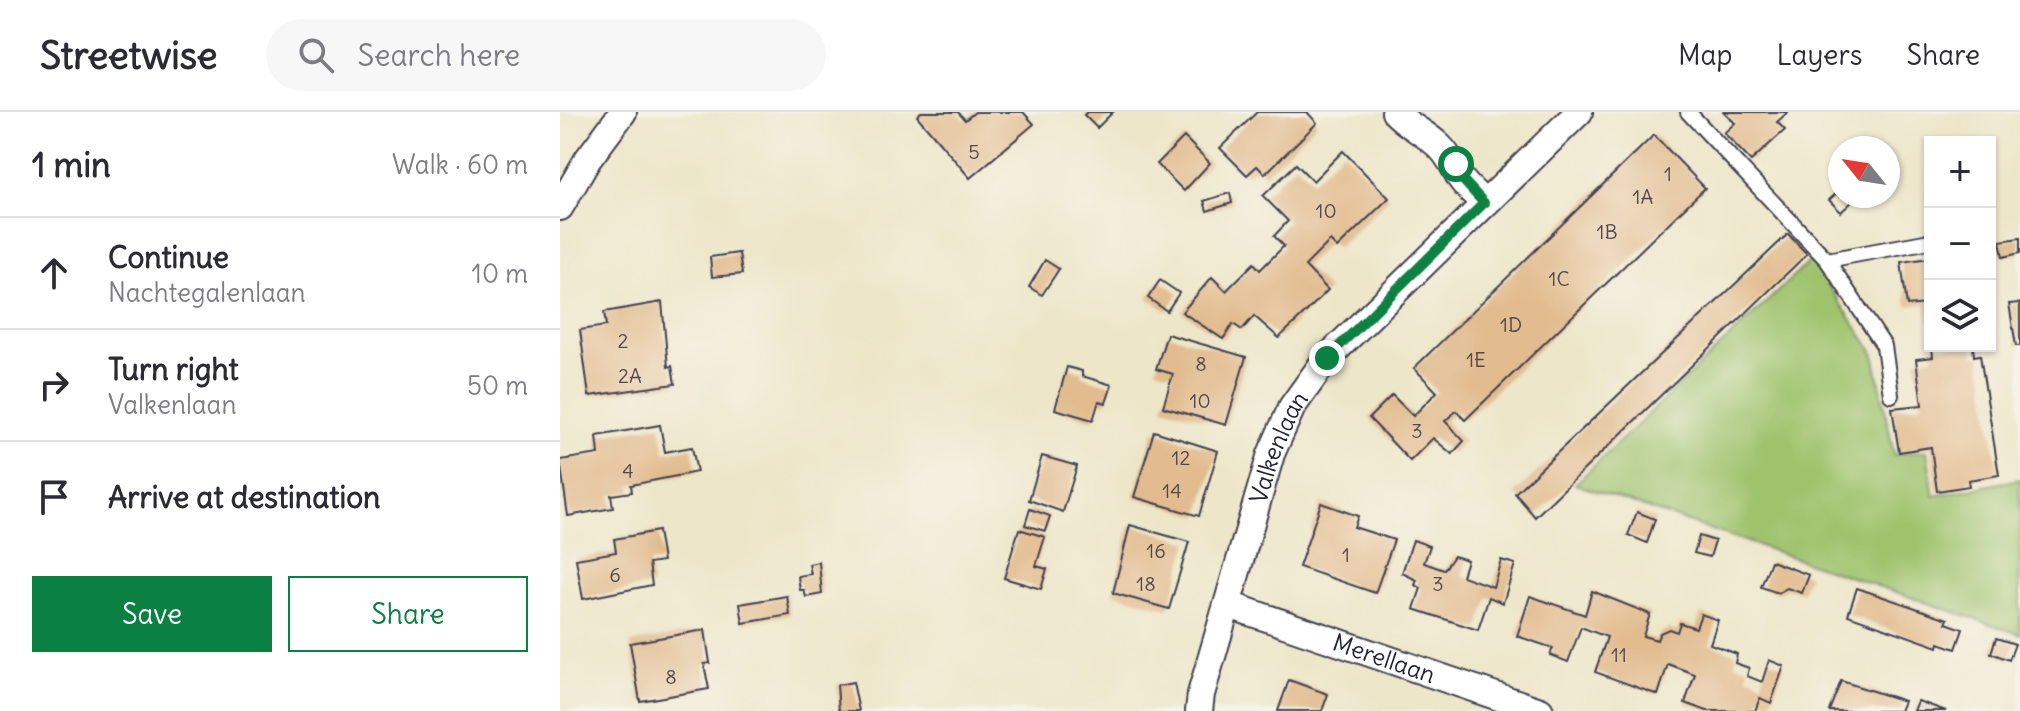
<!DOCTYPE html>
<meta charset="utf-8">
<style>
body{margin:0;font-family:Delius,sans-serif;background:#f7f7f7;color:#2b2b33}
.controls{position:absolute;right:24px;top:24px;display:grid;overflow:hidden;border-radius:0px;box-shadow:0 2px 6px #0004}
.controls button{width:72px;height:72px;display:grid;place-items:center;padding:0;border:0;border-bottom:2px solid #e1e1e2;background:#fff;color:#2b2b33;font:40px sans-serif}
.compass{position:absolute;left:1268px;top:24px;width:72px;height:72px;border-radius:50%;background:#fff;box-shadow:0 2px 6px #0004;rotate:300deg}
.stop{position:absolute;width:24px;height:24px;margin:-18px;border:6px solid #0b8043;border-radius:50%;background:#fff}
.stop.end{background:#0b8043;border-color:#fff;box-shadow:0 2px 8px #0008}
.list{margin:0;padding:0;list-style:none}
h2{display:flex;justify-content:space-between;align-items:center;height:104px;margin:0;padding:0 32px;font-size:34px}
h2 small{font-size:26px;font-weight:400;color:#7c7c81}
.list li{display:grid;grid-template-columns:52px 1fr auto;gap:24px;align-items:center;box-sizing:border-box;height:112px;padding:0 32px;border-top:2px solid #e1e1e2}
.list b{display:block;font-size:30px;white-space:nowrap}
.list p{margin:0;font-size:26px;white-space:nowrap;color:#7c7c81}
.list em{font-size:26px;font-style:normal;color:#7c7c81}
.actions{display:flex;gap:16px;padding:24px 32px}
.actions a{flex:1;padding:18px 0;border:2px solid #0b8043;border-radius:0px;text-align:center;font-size:28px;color:#0b8043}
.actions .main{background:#0b8043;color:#fff}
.icon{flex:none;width:44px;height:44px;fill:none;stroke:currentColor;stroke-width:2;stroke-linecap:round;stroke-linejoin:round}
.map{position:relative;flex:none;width:1460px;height:599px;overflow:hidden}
header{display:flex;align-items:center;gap:48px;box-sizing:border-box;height:112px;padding:0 40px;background:#fff;border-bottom:2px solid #e1e1e2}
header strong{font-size:38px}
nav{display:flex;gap:44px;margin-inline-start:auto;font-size:28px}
.search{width:560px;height:72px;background:#f7f7f7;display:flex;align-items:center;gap:20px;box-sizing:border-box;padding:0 28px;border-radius:44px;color:#7c7c81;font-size:30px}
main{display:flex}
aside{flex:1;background:#fff}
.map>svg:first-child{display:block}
.green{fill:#9fc36d;stroke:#607254;stroke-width:2}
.building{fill:#e2bc8f}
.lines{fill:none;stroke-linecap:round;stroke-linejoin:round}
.service-casing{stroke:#403f50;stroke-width:18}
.minor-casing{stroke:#403f50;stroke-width:30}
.service{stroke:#fff;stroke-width:14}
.minor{stroke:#fff;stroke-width:26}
.route{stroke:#0b8043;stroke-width:10}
.labels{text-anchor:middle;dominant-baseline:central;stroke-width:8;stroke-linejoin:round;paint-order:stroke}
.number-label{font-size:20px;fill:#524850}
.street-label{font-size:24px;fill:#22223b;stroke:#f7f3e8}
</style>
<header>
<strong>Streetwise</strong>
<div class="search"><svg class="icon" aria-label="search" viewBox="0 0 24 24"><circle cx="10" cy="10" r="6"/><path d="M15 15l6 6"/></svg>Search here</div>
<nav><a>Map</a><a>Layers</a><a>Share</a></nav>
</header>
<main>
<aside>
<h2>1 min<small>Walk · 60 m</small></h2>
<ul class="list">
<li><svg class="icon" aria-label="ahead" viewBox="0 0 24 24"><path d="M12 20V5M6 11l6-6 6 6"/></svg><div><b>Continue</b><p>Nachtegalenlaan</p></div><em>10 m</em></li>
<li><svg class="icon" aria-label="right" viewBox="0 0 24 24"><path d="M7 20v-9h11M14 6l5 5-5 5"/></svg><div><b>Turn right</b><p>Valkenlaan</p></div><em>50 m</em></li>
<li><svg class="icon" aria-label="arrive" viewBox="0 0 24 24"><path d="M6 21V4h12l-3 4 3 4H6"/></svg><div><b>Arrive at destination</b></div></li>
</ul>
<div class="actions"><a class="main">Save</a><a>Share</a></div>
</aside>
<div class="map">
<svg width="1460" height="599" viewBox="0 0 1460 599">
<rect width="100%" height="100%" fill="#f7f3e8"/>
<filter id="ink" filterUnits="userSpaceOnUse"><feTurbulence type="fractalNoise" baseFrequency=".0125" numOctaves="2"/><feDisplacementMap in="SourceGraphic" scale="16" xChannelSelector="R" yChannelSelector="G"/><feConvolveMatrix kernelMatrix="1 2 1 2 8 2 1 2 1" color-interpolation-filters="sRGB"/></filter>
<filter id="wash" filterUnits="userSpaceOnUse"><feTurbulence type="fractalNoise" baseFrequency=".006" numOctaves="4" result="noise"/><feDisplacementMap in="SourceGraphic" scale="32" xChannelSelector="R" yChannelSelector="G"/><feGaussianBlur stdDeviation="1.8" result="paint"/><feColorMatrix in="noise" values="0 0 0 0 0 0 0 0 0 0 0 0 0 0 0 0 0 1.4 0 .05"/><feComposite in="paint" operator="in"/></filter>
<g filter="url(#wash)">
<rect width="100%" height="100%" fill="#ede6c9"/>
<!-- green -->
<polygon class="green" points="1251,148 1314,241 1334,343 1367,339 1374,384 1460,367 1460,522 1015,372"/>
<g id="blocks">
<!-- building -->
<g class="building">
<polygon points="361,0 398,0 405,8 415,0 463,0 474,12 410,66 357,4"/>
<polygon points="527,0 553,0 537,16 524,3"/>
<polygon points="697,0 747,0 757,11 705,62 697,54 687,63 660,36"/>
<polygon points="1164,0 1228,0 1217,10 1225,18 1191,49 1164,21 1175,11"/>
<polygon points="1094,23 1145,76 905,308 896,299 885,309 904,329 892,342 873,326 850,349 809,306 832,283 853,304 877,280 854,256"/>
<polygon points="624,25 650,51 624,79 597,52"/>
<polygon points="783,39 829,86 777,136 770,129 745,154 768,178 744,202 719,226 694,204 682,218 673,212 663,227 622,200 652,165 666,179 694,151 700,158 724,134 714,124 728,109 703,84 736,52 753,69"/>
<polygon points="1280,78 1280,84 1287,84 1292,90 1281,100 1269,88"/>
<polygon points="670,81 672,91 647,99 644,89"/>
<polygon points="1228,122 1247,142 975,405 955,381"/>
<polygon points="1460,126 1460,141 1443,145 1440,129"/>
<polygon points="179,141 182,162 152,165 150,145"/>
<polygon points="1370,146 1370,210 1368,210 1366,192 1347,194 1341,150"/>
<polygon points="485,148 499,157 482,183 469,175"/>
<polygon points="600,168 619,181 607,199 588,186"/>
<polygon points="102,190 108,255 112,254 115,272 29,284 20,218 46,214 44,200"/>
<polygon points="1460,191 1460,234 1456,234 1449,192"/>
<polygon points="607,222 686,245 666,313 603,295 613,262 596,257"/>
<polygon points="1372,234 1413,234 1414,244 1420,243 1439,363 1408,368 1409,374 1377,379 1371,335 1339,340 1332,296 1362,293 1356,247 1373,245"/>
<polygon points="507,255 522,259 522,264 552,273 546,291 539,289 533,308 495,297"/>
<polygon points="100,313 105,340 132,335 137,360 71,373 72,380 51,383 53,396 8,404 0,348 39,342 37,324"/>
<polygon points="594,319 658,339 639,404 574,385"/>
<polygon points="482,344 517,354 503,400 469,388"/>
<polygon points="761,391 798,404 794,415 834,428 815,481 739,455"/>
<polygon points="470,397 490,404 485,419 465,413"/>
<polygon points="1077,400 1095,407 1087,431 1068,423"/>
<polygon points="570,413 629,430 609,497 553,481"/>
<polygon points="459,417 485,425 476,454 487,457 481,477 444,466"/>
<polygon points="98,419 103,449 89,451 92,473 23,487 16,447 56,440 54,427"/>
<polygon points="1139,424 1155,429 1150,445 1134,441"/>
<polygon points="853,428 870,434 864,451 884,458 894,444 907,448 902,464 933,475 941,448 955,452 943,491 929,485 918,518 854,497 861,476 855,473 857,468 842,461"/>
<polygon points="1211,449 1249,463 1242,481 1227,476 1218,481 1201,475"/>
<polygon points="259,450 262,482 246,485 244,478 240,478 238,464 251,462 249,452"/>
<polygon points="1297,476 1388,507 1386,511 1403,517 1396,537 1379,531 1378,535 1288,503"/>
<polygon points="1032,479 1090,502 1083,524 1097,528 1100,521 1109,517 1117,520 1120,511 1136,516 1141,502 1158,508 1150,532 1177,542 1175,551 1189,556 1187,564 1202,570 1209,548 1224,554 1211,591 1200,586 1195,599 1147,599 1125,591 1135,562 1108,552 1098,583 1035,560 1047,525 1021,515 1008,550 990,543 993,536 957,524 970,484 1025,503"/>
<polygon points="227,484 230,503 183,511 180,492"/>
<polygon points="145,518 150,551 144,552 149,577 80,589 70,531"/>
<polygon points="1436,526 1455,532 1449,548 1431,541"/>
<polygon points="729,568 768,582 762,599 718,599"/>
<polygon points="1281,569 1344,589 1340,599 1269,599"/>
<polygon points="293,570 299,599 279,599 277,573"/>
<polygon points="1358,589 1386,599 1354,599"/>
</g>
</g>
</g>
<g filter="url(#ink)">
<use href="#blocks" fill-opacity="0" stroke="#403f50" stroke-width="2"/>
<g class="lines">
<defs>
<g id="service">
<polyline points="1128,0 1267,148 1324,234 1331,283"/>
<polyline points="1267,148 1370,129"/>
</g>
<g id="minor">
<path d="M 835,0 C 849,15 866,21 880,35 C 891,46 894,56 901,67 C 907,76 917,83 924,91"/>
<polyline points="0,95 28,47 63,0"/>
<path id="s1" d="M 669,493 L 980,599"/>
<path id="s2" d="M 639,599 L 641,582 L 711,342 L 732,295 L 767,246 L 1019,0"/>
</g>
</defs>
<!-- service casing -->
<use href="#service" class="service-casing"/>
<!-- minor casing -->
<use href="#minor" class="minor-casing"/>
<!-- service -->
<use href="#service" class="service"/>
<!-- minor -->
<use href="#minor" class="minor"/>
</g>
</g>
<g class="lines" filter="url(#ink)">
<!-- route -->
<polyline class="route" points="767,246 924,91 900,65 896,52"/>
</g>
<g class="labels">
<!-- number labels -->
<g class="number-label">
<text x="414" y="39">5</text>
<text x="1108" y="61">1</text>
<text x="1083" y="84">1A</text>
<text x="766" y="98">10</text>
<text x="1047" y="119">1B</text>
<text x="999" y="166">1C</text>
<text x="951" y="212">1D</text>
<text x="63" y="228">2</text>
<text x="916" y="247">1E</text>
<text x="641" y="251">8</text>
<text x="70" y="263">2A</text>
<text x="640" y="288">10</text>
<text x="857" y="318">3</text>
<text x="621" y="345">12</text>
<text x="68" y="358">4</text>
<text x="612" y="378">14</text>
<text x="596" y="438">16</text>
<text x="786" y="442">1</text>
<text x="55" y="462">6</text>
<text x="586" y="471">18</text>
<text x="878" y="471">3</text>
<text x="1059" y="542">11</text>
<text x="111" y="564">8</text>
</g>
<!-- street labels -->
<g class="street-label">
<text stroke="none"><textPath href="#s2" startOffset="276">Valkenlaan</textPath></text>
<text stroke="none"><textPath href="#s1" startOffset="164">Merellaan</textPath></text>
</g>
</g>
</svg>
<div class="controls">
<button>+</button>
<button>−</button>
<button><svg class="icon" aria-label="layers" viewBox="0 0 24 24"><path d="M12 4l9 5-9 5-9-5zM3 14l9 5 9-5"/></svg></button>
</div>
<svg class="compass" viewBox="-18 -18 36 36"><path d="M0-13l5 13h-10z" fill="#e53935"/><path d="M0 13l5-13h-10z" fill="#7c7c81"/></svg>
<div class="stop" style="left:896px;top:52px"></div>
<div class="stop end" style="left:767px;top:246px"></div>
</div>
</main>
